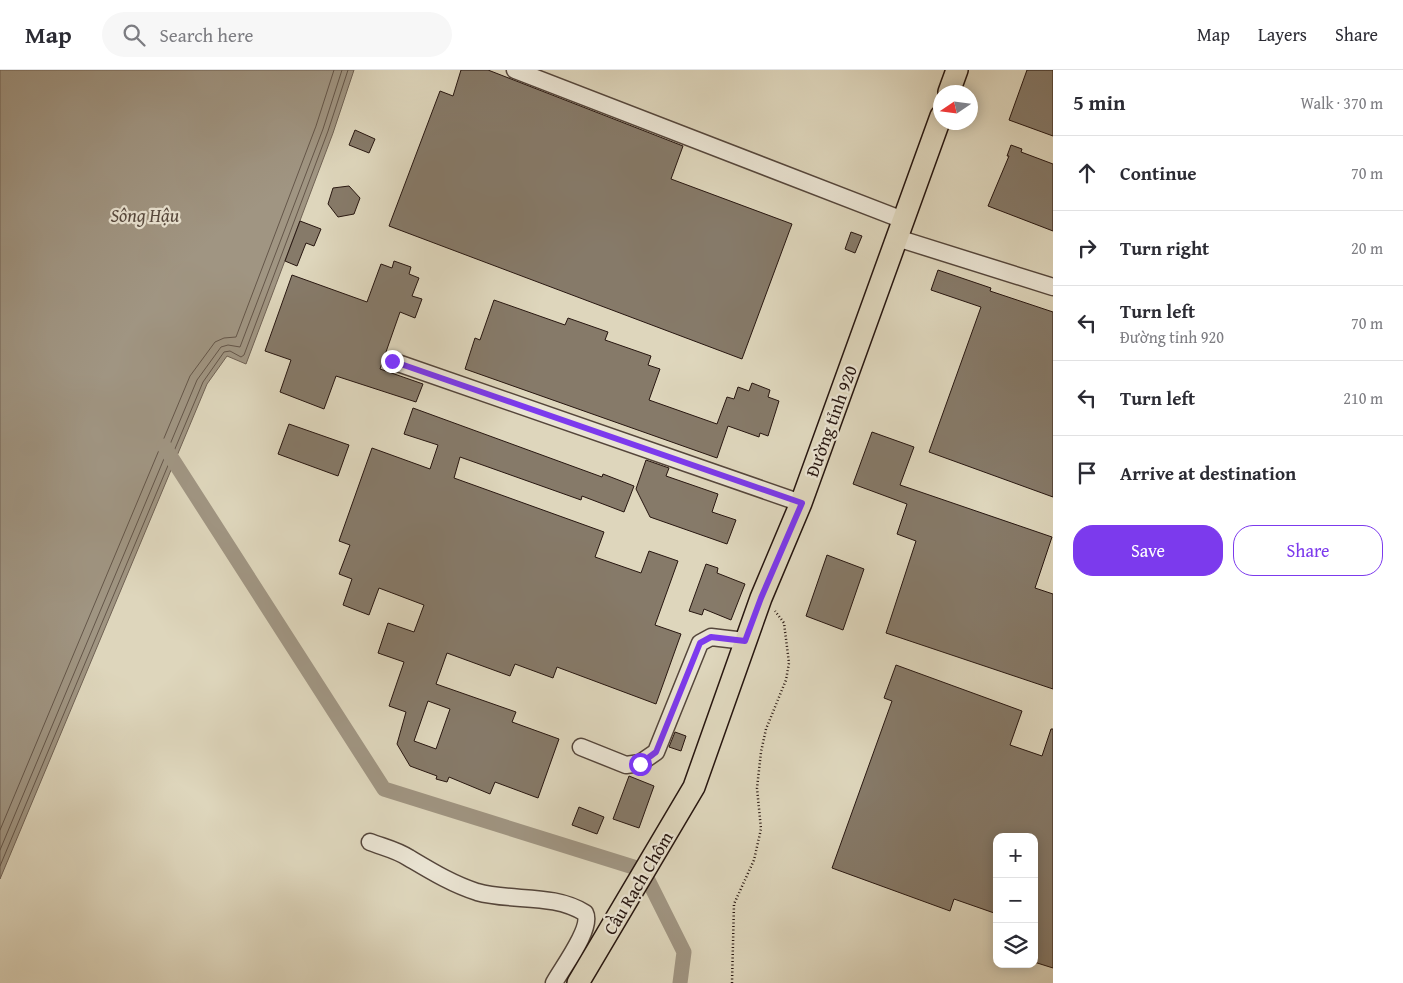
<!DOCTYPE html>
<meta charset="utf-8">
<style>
body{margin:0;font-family:"Gentium Book Plus",serif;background:#f7f7f7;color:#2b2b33}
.controls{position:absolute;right:15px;bottom:15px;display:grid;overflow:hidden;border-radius:10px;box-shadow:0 2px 12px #0003}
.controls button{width:45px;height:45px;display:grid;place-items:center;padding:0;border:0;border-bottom:1px solid #e1e1e2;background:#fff;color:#2b2b33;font:25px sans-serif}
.compass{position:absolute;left:933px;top:15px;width:45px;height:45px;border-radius:50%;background:#fff;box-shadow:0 2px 12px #0003;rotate:257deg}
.stop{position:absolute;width:15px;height:15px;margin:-11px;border:4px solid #7c3aed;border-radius:50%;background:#fff}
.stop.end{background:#7c3aed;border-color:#fff;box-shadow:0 1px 5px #0008}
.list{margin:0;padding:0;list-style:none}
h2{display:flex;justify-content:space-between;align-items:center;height:65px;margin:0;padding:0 20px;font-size:21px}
h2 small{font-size:16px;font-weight:400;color:#7c7c81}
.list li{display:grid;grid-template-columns:32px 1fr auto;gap:15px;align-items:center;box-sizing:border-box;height:75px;padding:0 20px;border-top:1px solid #e1e1e2}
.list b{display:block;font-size:19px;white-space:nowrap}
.list p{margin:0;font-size:16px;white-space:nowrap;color:#7c7c81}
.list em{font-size:16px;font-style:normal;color:#7c7c81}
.actions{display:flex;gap:10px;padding:15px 20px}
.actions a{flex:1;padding:11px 0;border:1px solid #7c3aed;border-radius:20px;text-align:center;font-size:18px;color:#7c3aed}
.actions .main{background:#7c3aed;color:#fff}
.icon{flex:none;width:28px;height:28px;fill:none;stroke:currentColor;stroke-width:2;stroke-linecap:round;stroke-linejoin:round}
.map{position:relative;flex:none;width:1053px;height:913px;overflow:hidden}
header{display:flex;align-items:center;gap:30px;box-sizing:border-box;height:70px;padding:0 25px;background:#fff;border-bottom:1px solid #e1e1e2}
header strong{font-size:24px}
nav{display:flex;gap:28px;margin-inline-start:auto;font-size:18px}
.search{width:350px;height:45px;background:#f7f7f7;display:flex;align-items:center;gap:12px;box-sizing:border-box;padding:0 18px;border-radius:28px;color:#7c7c81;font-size:19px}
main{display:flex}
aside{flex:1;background:#fff}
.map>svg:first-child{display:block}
.water{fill:#a09582;stroke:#706254}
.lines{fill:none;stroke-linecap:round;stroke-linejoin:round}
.shore{stroke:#645649;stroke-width:1}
.canal{stroke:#a09582;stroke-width:15}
.building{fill:#867a69;stroke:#271610;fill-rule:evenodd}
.minor-casing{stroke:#55463b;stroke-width:19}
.major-casing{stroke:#271610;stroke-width:24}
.path{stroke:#271610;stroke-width:2.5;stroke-dasharray:1 2.5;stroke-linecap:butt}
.minor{stroke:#eae4d3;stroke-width:16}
.major{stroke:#ded6bc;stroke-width:21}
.route{stroke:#7c3aed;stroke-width:6}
.labels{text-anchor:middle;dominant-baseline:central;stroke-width:4.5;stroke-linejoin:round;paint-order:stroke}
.street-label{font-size:18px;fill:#271610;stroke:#eae4d3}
.water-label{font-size:19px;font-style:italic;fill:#57493e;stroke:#eae4d3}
</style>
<header>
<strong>Map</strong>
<div class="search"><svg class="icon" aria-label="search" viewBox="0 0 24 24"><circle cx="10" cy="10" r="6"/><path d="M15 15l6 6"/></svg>Search here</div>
<nav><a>Map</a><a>Layers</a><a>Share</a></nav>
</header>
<main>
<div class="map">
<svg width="1053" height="913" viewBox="0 0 1053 913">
<rect width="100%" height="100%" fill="#ded6bc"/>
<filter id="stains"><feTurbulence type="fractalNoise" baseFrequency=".004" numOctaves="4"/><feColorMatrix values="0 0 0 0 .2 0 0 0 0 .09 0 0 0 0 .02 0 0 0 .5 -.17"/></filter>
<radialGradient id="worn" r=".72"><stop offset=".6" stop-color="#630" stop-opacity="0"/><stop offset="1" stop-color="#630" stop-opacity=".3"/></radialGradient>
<!-- water -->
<polygon class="water" points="0,0 354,0 333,63 246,294 227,286 207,314 0,809"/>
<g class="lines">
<!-- shore -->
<g class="shore">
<polyline points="0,760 190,306 215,272 224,268 236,267 316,56 334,0"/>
<polyline points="0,780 197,310 221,277 228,275 240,277 323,59 342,0"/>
<polyline points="0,796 203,312 224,282 230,281 241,287 244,285 328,61 348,0"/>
</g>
<!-- canal -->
<polyline class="canal" points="164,376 384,719 643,800 684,882 680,913"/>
</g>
<!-- building -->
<g class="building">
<polygon points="461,0 488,0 683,76 671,109 792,154 742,289 389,156 440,21 453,26"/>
<polygon points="1027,0 1053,0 1053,66 1009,50"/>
<polygon points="355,60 375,69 369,83 349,75"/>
<polygon points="1011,75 1022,79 1021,82 1053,94 1053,161 988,136 1009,86 1007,86"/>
<polygon points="349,116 360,128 354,144 338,147 328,134 333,118"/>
<polygon points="300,151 321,159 314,176 306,173 297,196 285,191"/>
<polygon points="851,162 862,166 855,183 845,179"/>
<polygon points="394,191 411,197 409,204 419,208 412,226 422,229 415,248 400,242 380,299 423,314 416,332 336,306 324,339 280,322 291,290 265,281 292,205 367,232 381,194 392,198"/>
<polygon points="938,200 991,218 990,221 1053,242 1053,427 929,382 981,237 931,220"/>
<polygon points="494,230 565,255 568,248 608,262 605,270 651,286 648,295 660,299 649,330 717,354 727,327 734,329 738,317 749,321 752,313 770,320 768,327 779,331 768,366 760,363 759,367 728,356 717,388 465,299 475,268 480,270"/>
<path d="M 413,338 L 602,407 L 603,404 L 634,416 L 624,442 L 582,426 L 581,430 L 460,387 L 454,408 L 604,462 L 595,487 L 641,503 L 649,481 L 678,491 L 655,555 L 681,564 L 656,634 L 557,597 L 553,608 L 515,594 L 510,606 L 447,583 L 436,614 L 516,642 L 512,652 L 559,669 L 538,728 L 495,712 L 490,724 L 449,707 L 447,712 L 436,709 L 437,706 L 410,696 L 397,674 L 406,642 L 389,636 L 404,592 L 378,583 L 388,553 L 414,562 L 424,535 L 379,518 L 369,545 L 343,535 L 352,509 L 339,504 L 350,475 L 339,471 L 372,378 L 430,399 L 438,375 L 404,364 ZM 428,631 L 450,639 L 436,679 L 414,671 Z"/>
<polygon points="289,354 349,375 338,406 278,384"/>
<polygon points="872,362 914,377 900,415 1052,467 1035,518 1053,524 1053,619 886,563 916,471 897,464 907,434 853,414"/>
<polygon points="646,390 669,398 666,406 718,424 712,442 736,450 727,474 650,447 636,419"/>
<polygon points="827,485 864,499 843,560 806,546"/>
<polygon points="706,494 718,498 717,503 745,514 731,550 704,539 702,545 689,541"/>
<polygon points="896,595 1022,641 1010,675 1042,686 1051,659 1053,659 1053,898 1034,892 1034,767 997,767 997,844 954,829 950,841 832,798 892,631 884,628"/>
<polygon points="675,662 686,666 681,681 669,677"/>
<polygon points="629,706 654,716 639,758 613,749"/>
<polygon points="579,737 604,747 597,764 572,755"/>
</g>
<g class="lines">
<defs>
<g id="minor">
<polyline points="515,0 903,150"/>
<polyline points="897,168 1053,217"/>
<polyline points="392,291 801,433"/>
<polyline points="581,677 626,695 640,693 656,682 700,573 711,567 745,571"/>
<path d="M 370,772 C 383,777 397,780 409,788 C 431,801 452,814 477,822 C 513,832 553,823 585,843 C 593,858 562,898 554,913"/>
</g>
<g id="major">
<polyline points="949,22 957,0"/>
<polyline points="578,913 694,717 761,528 801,433 941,46"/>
</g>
</defs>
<!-- minor casing -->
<use href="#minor" class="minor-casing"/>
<!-- major casing -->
<use href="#major" class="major-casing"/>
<!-- path -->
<polyline class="path" points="732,913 734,834 754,790 761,759 757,718 761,682 766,659 786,610 789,593 784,553 775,541"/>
<!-- minor -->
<use href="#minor" class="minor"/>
<!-- major -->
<use href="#major" class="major"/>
</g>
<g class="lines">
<!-- route -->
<polyline class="route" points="392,291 802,433 761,528 745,571 711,567 700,573 656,682 640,694"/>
</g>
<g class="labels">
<!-- street labels -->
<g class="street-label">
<text transform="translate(831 351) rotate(-70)">Đường tỉnh 920</text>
<text transform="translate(638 813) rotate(-59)">Cầu Rạch Chôm</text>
</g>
<!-- water labels -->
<g class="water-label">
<text x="145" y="145">Sông Hậu</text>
</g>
</g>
<rect width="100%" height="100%" filter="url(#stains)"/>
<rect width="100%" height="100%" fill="url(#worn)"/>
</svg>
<div class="controls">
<button>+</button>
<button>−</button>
<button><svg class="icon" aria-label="layers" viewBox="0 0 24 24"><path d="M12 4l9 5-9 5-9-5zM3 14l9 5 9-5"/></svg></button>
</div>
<svg class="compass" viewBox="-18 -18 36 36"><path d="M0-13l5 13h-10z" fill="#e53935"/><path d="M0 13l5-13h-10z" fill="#7c7c81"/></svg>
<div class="stop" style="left:640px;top:694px"></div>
<div class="stop end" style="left:392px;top:291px"></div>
</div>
<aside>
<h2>5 min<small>Walk · 370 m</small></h2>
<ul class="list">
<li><svg class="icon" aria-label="ahead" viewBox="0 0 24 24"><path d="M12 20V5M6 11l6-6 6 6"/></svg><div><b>Continue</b></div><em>70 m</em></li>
<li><svg class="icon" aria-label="right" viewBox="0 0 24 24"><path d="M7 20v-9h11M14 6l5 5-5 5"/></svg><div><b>Turn right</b></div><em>20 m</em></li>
<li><svg class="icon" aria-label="left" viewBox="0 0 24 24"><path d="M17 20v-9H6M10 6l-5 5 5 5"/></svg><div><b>Turn left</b><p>Đường tỉnh 920</p></div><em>70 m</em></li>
<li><svg class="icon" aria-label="left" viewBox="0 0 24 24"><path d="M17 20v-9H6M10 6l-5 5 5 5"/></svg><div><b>Turn left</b></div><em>210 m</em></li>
<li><svg class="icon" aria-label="arrive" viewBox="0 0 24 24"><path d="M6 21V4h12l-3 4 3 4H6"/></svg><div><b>Arrive at destination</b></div></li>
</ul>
<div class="actions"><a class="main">Save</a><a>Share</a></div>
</aside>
</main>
